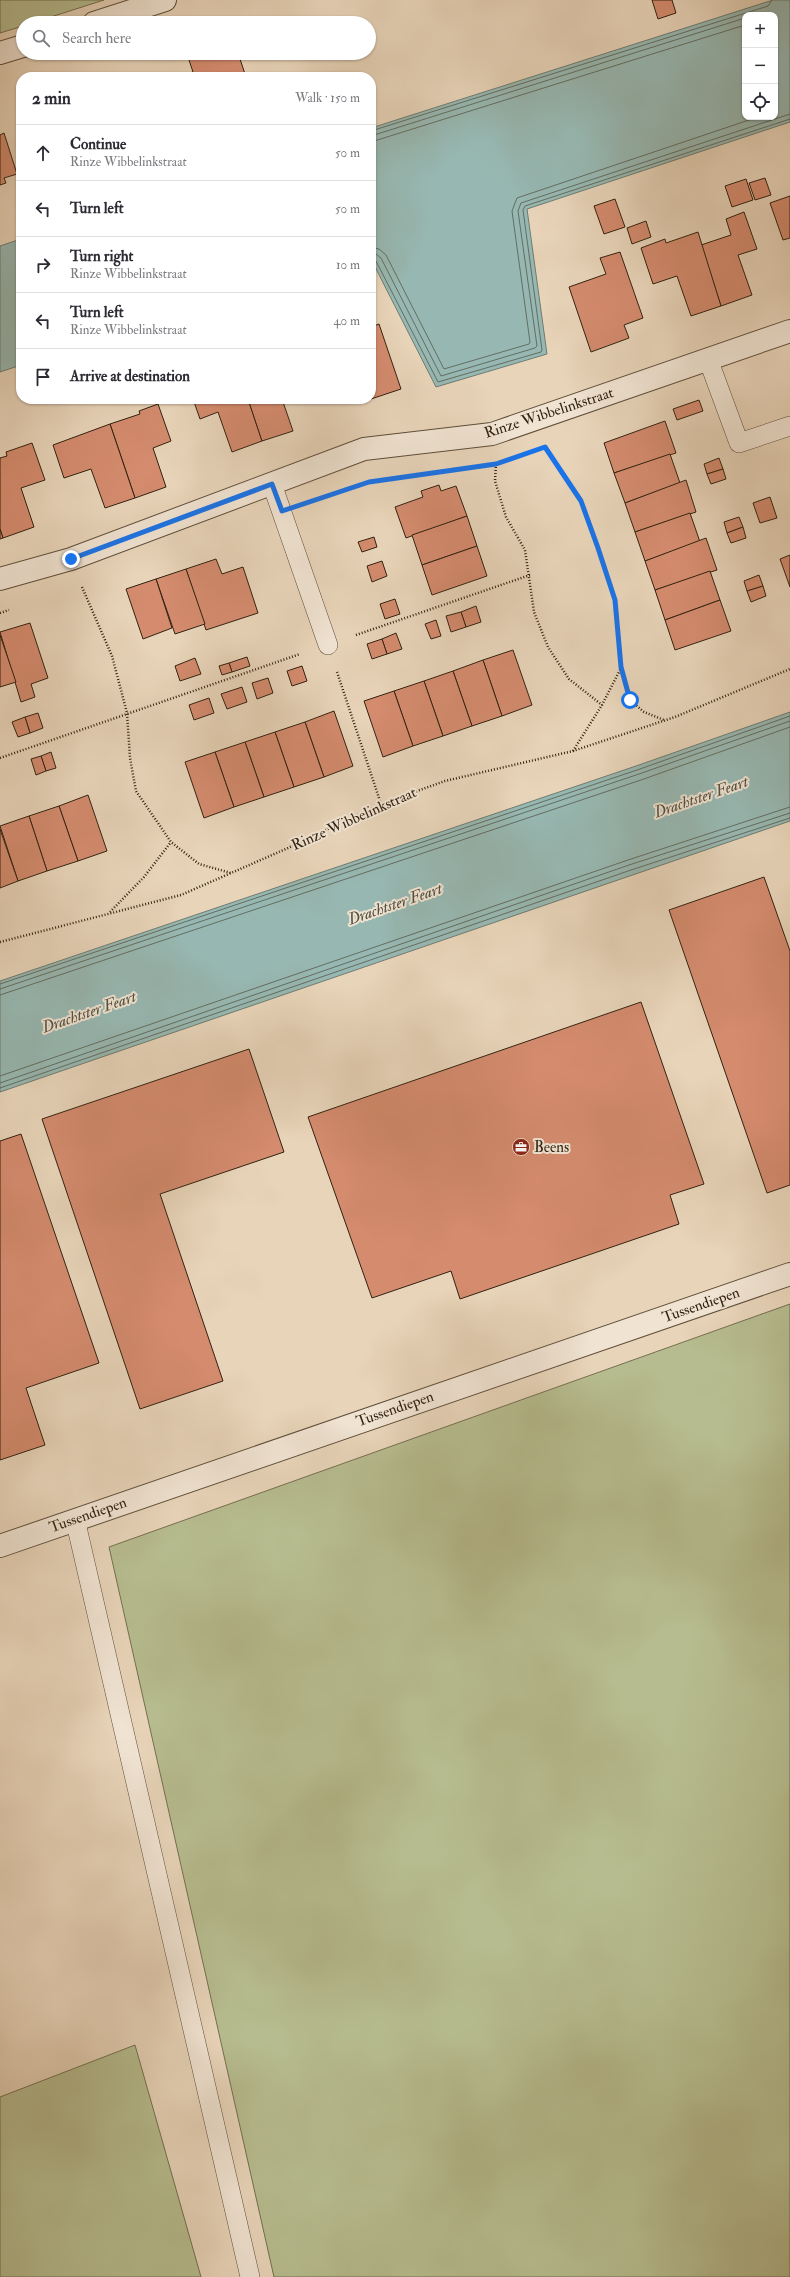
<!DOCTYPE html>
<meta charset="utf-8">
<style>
body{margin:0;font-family:"IM FELL Double Pica",serif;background:#f7f7f7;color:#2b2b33}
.controls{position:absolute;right:12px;top:12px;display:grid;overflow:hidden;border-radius:8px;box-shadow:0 1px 3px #0004}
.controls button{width:36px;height:36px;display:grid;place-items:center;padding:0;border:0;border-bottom:1px solid #e1e1e2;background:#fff;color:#2b2b33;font:20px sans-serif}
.stop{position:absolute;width:12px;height:12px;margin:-9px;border:3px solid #1a73e8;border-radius:50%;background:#fff}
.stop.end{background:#1a73e8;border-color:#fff;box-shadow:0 1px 4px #0008}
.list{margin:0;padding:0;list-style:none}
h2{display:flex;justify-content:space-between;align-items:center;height:52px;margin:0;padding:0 16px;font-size:17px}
h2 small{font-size:13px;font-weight:400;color:#7c7c81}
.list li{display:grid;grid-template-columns:26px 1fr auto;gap:12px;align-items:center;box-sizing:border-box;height:56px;padding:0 16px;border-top:1px solid #e1e1e2}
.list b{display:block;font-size:15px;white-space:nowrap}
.list p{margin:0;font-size:13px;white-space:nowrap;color:#7c7c81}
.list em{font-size:13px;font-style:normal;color:#7c7c81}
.icon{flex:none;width:22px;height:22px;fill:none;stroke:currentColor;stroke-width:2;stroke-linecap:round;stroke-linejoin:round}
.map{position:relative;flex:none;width:790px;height:2277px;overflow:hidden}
.search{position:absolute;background:#fff;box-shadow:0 1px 3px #0004;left:16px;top:16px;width:360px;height:44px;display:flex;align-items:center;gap:10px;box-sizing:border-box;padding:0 14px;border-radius:22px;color:#7c7c81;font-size:15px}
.panel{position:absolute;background:#fff;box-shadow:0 1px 3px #0004;left:16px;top:72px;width:360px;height:332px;border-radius:16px}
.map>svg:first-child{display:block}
.green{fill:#b6bc8f;stroke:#746f50}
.water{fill:#97b8b2;stroke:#6e7c71;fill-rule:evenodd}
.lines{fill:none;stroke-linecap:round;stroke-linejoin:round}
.shore{stroke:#646d61;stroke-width:1}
.building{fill:#d48b6e;stroke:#312210}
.service-casing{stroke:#5f4e3a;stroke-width:20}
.minor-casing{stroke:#5f4e3a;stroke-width:24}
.path{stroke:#312210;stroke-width:2.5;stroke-dasharray:1 2;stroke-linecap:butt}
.service{stroke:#f0e3d2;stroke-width:19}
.minor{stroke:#f0e3d2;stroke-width:22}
.route{stroke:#1a73e8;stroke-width:5}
.labels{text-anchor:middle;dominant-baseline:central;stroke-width:4;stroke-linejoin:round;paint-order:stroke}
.street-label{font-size:15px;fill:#312210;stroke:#f0e3d2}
.poi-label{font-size:15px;fill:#312210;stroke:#f0e3d2;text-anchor:start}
.water-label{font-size:16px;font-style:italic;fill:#504f41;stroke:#f0e3d2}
</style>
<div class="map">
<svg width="790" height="2277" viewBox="0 0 790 2277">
<rect width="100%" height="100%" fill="#e8d4b9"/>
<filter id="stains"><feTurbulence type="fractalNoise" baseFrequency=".005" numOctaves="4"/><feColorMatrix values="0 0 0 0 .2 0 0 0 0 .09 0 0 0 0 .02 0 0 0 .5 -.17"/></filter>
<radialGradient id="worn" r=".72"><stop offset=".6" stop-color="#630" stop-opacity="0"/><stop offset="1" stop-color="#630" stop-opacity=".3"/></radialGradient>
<!-- green -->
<g class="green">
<polygon points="0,0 104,0 32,23 23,23 23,26 0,33"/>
<polygon points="790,1304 790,2277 274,2277 109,1547"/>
<polygon points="135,2045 201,2277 0,2277 0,2097"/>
</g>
<!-- water -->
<g class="water">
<path d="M 773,0 L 790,0 L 790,122 L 527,209 L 547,354 L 436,387 L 371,259 L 371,128 ZM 745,15 L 775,15 L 775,117 L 745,117 Z"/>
<polygon points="21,239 21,365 0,372 0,246"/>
<polygon points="790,712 790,821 0,1092 0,981 636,766"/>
</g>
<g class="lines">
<!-- shore -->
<g class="shore">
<polyline points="371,131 768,6 772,0"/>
<polyline points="371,136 745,18"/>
<polyline points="371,142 745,25"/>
<polyline points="371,247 379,249 386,255 444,369 529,344 530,342 512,211 517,198 758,117"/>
<polyline points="371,253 376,254 381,258 441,376 535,348 537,346 518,211 521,203 790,114"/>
<polyline points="371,258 376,261 438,382 541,352 542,350 523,210 525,206 790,119"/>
<polyline points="0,984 637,770 790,716"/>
<polyline points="0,989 639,774 790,721"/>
<polyline points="0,995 641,780 790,727"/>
<polyline points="0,1076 628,860 790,807"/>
<polyline points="0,1083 629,865 790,813"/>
<polyline points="0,1088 631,870 790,818"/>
</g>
</g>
<!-- building -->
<g class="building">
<polygon points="652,0 672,0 676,13 658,19"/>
<polygon points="202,53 238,53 246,77 177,77 193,72 188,57"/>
<polygon points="4,133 17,174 4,178 6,183 0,185 0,135"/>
<polygon points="765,178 771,195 755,200 749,183"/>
<polygon points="746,179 753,200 732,207 725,186"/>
<polygon points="790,196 790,238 783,240 770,203"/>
<polygon points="615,199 625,227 604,234 594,206"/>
<polygon points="744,212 757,249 738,255 752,295 721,306 701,245 731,235 726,219"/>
<polygon points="646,221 651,237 632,244 627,228"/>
<polygon points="698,232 721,306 691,316 677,276 653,284 641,248 665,239 666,243"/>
<polygon points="620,252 643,318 624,325 629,338 591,352 569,287 606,274 600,258"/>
<polygon points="379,324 401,389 371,399 371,327"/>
<polygon points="193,399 248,399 262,441 232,452 218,412 200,419"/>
<polygon points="248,399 282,399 293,431 262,441"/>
<polygon points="699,400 703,411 677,420 673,409"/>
<polygon points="158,404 171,441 153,448 166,487 135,498 110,424 140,414 139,411"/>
<polygon points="665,421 676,453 614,473 604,443"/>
<polygon points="110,424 135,498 105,508 91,469 64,478 53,445"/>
<polygon points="32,443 45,480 21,488 34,527 3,538 0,529 0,458 7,456 6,452"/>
<polygon points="670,454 680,483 625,503 614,473"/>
<polygon points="719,458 723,469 707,474 704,464"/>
<polygon points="723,469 726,479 711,484 707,474"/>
<polygon points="686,480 696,512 635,532 625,503"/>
<polygon points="439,485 441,491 456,486 467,516 406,538 395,507 423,497 421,491"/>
<polygon points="770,497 777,518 760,523 753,503"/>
<polygon points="690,513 700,542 645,561 635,532"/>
<polygon points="467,516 477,546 422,565 412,535"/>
<polygon points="739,517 743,527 727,533 724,522"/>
<polygon points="743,527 746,538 731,543 727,533"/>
<polygon points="0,529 3,538 0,539"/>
<polygon points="374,537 377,547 362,552 358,542"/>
<polygon points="706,538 717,570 655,590 645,561"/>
<polygon points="477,546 487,576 432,595 422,565"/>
<polygon points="790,555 790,587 780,559"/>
<polygon points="216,559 222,574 243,567 258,613 206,630 186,569"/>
<polygon points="382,561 387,576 372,582 367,566"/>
<polygon points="186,569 205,624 175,634 156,579"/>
<polygon points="710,571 720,600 665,620 655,590"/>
<polygon points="759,575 763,586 747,591 744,581"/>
<polygon points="156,579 172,628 143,639 126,589"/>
<polygon points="763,586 766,596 751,602 747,591"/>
<polygon points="395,599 400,614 385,619 380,604"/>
<polygon points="720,600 731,631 675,650 665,620"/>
<polygon points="476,606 481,622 466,627 461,612"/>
<polygon points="461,612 466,627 451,632 446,616"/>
<polygon points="436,620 441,636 431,639 425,624"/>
<polygon points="30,623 48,678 31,684 35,697 21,702 0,632"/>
<polygon points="396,633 402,649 387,654 382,639"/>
<polygon points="0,635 16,682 0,687"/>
<polygon points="382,639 387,654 372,659 367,644"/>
<polygon points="513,650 532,705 502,716 483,660"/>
<polygon points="247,657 250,666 232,672 229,663"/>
<polygon points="195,658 201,674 180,681 175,666"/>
<polygon points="483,660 502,716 472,726 453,671"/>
<polygon points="229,663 232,672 222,675 219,666"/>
<polygon points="302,666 307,681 292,686 287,671"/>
<polygon points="453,671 472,726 443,736 424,681"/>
<polygon points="268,678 273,693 257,699 252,683"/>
<polygon points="424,681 443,736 413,746 394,691"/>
<polygon points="242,687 247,702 227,709 221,694"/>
<polygon points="394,691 413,746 383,757 364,701"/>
<polygon points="209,698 214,713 194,720 189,705"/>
<polygon points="334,711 353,766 324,777 305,722"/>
<polygon points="38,713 43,728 30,733 25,717"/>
<polygon points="25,717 30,733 18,737 12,722"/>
<polygon points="305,722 324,777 294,787 275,732"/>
<polygon points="275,732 294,787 264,797 245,742"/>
<polygon points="245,742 264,797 234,807 215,752"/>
<polygon points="51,752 56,768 46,771 41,756"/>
<polygon points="215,752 234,807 204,818 185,762"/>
<polygon points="41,756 46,771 36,775 31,759"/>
<polygon points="88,795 107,851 78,861 59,806"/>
<polygon points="59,806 78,861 47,871 29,816"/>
<polygon points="29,816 47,871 18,881 0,826"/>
<polygon points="0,829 18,881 0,888"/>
<polygon points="764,877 790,951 790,1185 767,1193 669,910"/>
<polygon points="641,1002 704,1184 670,1195 679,1224 460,1299 451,1271 372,1298 308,1117"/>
<polygon points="249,1049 284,1152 160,1194 223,1381 140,1409 42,1119"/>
<polygon points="21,1134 99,1363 26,1388 45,1445 0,1460 0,1141"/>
</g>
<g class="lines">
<defs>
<g id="service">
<polyline points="708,359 739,443 790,426"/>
<polyline points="272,484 328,645"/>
<polyline points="75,1519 250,2277"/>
</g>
<g id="minor">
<polyline points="94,23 165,0"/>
<polyline points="0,53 23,46"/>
<polyline points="0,579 71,559 364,449 492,434 790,331"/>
<polyline points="0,1546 790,1274"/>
</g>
</defs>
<!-- service casing -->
<use href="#service" class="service-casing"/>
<!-- minor casing -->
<use href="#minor" class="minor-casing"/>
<!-- path -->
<g class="path">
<polyline points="546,447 581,501 599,548 615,601 621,667 630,700 644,712 664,720"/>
<polyline points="496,464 495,481 506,517 525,550 534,612 548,647 569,679 602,705"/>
<polyline points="366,483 396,478"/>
<polyline points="82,587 112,656 127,713 130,758 136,791 171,842 199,864 231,873"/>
<polyline points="0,613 9,610"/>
<polyline points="356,635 530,575"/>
<polyline points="337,672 381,804"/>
<polyline points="573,751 602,705 621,668"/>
<polyline points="0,758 300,654"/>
<polyline points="110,912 144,877 171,842"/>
<polyline points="0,942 181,895 288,848 381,804 445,781 573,751 675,717 790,669"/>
</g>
<!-- service -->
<use href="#service" class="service"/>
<!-- minor -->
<use href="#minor" class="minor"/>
</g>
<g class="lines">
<!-- route -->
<polyline class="route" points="71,559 272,484 282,511 369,482 496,464 545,447 581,501 598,548 615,600 621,667 630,700"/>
</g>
<!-- icons -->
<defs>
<symbol id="office-disc" viewBox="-11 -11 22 22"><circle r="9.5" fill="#8f2418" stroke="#f0e3d2"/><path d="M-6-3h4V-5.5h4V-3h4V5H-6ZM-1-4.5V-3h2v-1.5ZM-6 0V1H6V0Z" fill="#fff"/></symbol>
</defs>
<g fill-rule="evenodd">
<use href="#office-disc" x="511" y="1137" width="20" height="20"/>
</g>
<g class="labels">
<!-- street labels -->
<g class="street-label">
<text transform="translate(549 413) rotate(-18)">Rinze Wibbelinkstraat</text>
<text transform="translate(354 819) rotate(-24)">Rinze Wibbelinkstraat</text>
<text transform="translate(701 1305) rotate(-19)">Tussendiepen</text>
<text transform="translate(395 1409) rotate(-19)">Tussendiepen</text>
<text transform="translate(88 1515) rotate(-19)">Tussendiepen</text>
</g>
<!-- poi labels -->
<g class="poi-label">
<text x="534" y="1147">Beens</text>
</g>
<!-- water labels -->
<g class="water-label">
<text transform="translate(701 797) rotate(-19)">Drachtster Feart</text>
<text transform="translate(395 904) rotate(-19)">Drachtster Feart</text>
<text transform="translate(89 1012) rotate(-19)">Drachtster Feart</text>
</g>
</g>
<rect width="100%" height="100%" filter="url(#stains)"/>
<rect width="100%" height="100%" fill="url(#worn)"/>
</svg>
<div class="controls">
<button>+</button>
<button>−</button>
<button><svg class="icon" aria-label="locate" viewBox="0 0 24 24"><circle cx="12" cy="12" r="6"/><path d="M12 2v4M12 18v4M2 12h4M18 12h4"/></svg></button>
</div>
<div class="stop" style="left:630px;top:700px"></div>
<div class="stop end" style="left:71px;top:559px"></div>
<div class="search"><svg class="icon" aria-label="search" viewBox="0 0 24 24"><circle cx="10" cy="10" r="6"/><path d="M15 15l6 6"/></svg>Search here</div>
<section class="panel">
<h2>2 min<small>Walk · 150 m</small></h2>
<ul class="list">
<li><svg class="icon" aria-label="ahead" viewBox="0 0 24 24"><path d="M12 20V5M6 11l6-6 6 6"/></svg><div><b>Continue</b><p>Rinze Wibbelinkstraat</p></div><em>50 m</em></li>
<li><svg class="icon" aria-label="left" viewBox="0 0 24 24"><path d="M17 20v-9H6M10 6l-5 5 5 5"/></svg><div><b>Turn left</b></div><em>50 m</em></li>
<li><svg class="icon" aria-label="right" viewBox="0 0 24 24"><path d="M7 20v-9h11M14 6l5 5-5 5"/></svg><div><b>Turn right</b><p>Rinze Wibbelinkstraat</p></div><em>10 m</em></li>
<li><svg class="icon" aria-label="left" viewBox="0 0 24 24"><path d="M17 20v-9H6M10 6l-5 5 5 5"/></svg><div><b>Turn left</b><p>Rinze Wibbelinkstraat</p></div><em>40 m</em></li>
<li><svg class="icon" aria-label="arrive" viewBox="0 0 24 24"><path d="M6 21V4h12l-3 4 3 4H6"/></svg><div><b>Arrive at destination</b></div></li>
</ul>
</section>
</div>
